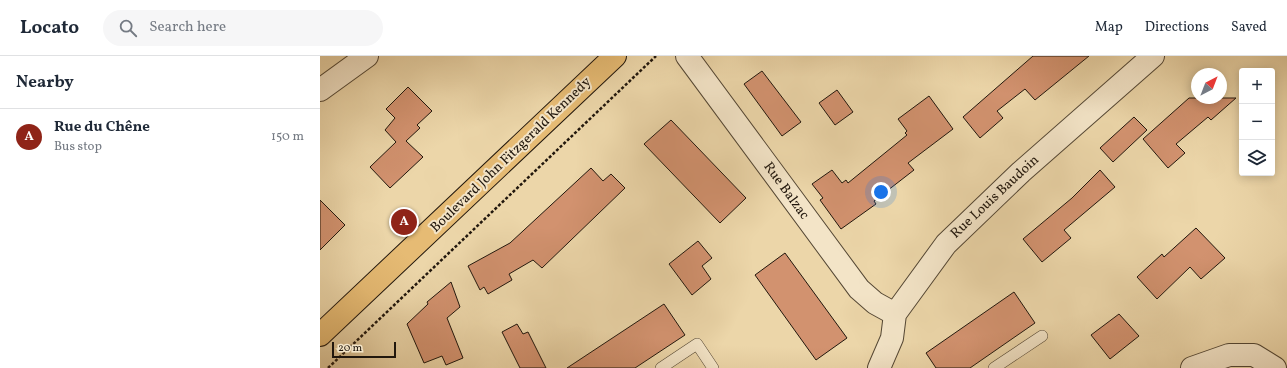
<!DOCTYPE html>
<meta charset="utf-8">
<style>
body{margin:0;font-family:Vollkorn,serif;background:#f6f6f7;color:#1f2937}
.controls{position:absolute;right:12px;top:12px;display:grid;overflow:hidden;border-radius:4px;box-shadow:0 2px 10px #0003}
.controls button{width:36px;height:36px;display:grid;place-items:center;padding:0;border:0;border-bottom:1px solid #e0e1e3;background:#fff;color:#1f2937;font:20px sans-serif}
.compass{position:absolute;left:871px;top:12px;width:36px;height:36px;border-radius:50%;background:#fff;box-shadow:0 2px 10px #0003;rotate:42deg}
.scale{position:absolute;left:12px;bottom:10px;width:64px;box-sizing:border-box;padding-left:4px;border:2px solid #21170d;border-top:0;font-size:11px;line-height:14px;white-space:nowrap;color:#21170d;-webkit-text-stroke:3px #f3e4c7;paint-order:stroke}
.you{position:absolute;left:561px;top:136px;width:14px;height:14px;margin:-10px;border:3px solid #fff;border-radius:50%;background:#1a73e8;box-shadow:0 0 0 6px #1a73e833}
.badge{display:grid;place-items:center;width:26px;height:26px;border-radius:50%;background:#8f2418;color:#fff;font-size:13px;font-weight:700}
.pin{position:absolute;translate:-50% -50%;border:2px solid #fff;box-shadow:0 1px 4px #0006}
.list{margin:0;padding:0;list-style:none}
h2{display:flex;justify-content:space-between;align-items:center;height:52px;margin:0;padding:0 16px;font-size:17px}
h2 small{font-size:13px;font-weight:400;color:#747a83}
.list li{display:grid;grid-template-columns:26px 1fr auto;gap:12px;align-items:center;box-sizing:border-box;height:56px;padding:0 16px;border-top:1px solid #e0e1e3}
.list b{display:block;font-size:15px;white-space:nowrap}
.list p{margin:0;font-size:13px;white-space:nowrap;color:#747a83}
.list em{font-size:13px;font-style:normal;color:#747a83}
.icon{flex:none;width:22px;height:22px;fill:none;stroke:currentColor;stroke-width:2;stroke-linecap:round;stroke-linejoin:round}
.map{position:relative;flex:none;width:967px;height:312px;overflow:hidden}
header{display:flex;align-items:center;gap:24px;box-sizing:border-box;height:56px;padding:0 20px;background:#fff;border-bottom:1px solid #e0e1e3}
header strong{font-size:19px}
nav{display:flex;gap:22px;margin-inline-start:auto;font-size:14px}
.search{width:280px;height:36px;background:#f6f6f7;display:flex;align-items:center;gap:10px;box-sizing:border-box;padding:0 14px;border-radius:22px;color:#747a83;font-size:15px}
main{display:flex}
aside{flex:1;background:#fff}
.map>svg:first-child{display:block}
.building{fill:#d2926f;stroke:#21170d}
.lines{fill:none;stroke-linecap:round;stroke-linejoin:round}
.lane-casing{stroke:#544734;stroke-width:12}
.street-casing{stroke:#544734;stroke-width:24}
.primary-casing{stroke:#21170d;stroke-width:24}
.path{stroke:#21170d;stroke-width:2.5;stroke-dasharray:3 2;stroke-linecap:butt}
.lane{stroke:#f3e4c7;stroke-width:11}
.street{stroke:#f3e4c7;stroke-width:22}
.primary{stroke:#e6bb74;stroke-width:22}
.labels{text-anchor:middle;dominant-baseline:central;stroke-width:4;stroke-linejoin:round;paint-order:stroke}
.street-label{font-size:14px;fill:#21170d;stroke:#f3e4c7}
</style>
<header>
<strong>Locato</strong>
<div class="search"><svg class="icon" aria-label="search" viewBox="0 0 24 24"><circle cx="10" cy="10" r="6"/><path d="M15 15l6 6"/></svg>Search here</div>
<nav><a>Map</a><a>Directions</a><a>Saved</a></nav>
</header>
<main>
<aside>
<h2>Nearby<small></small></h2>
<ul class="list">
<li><span class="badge">A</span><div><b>Rue du Chêne</b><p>Bus stop</p></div><em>150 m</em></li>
</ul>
</aside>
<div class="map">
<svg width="967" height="312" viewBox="0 0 967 312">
<rect width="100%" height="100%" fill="#ecd6a9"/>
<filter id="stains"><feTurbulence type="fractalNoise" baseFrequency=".005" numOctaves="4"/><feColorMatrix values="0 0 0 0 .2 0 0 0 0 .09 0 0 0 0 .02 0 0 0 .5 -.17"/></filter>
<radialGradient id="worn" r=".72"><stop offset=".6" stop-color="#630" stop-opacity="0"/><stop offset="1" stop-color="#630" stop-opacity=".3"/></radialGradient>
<!-- building -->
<g class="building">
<polygon points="713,0 769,0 715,44 705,33 677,55 683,62 660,82 643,61"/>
<polygon points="442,15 481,66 462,80 424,28"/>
<polygon points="88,31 112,55 97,69 100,72 86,85 103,101 70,132 50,111 76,86 65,74 75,62 66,53"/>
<polygon points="517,34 533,56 515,69 499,47"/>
<polygon points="609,40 633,73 588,107 594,114 554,145 556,148 521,173 500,144 503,142 492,128 512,114 522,127 526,124 528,127 587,79 585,77 587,75 578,63"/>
<polygon points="869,42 916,42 891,64 888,61 856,88 865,97 848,112 823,83"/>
<polygon points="814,61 827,74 793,106 780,92"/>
<polygon points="351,64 426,142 400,167 324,88"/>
<polygon points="271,112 283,125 291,118 305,132 222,212 213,204 189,218 192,224 168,238 164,231 160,234 148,210 190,187"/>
<polygon points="780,114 795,131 744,174 751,182 722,206 703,183 752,142"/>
<polygon points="0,144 25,169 0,194"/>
<polygon points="876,172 905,202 881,223 870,211 837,243 817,221 842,198 844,201"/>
<polygon points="378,185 392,202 382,210 391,223 372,239 349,208"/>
<polygon points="465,197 527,282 496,304 435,219"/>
<polygon points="131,226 140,251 127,262 143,302 126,309 122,300 104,307 87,268 108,248 107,246"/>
<polygon points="694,236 715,267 650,312 616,312 606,297"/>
<polygon points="344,248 365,279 315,312 247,312"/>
<polygon points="799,258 819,280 790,303 771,279"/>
<polygon points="197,268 203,278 208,276 226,312 200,312 182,276"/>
</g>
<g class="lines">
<defs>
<g id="lane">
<polyline points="341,312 377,288 393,312"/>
<polyline points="674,312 722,280"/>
</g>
<g id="street">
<polyline points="367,0 539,233 555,247 575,258"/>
<polyline points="0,34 47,0"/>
<polyline points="559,312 572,282 575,258 626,188 701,116 833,0"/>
<polyline points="872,312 909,299 934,299 955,312"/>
</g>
<polyline id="primary" points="0,279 295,0"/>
</defs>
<!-- lane casing -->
<use href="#lane" class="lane-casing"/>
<!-- street casing -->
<use href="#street" class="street-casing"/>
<!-- primary casing -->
<use href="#primary" class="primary-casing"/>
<!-- path -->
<polyline class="path" points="8,312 336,0"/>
<!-- lane -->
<use href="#lane" class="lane"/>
<!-- street -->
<use href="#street" class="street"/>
<!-- primary -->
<use href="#primary" class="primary"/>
</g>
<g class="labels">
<!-- street labels -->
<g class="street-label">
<text transform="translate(191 99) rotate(-44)">Boulevard John Fitzgerald Kennedy</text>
<text transform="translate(466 135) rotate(54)">Rue Balzac</text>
<text transform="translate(675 141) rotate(-43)">Rue Louis Baudoin</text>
</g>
</g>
<rect width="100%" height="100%" filter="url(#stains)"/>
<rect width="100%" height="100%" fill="url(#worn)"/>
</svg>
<div class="controls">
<button>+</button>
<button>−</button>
<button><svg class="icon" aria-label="layers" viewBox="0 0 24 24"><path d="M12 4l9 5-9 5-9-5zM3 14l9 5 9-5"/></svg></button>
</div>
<svg class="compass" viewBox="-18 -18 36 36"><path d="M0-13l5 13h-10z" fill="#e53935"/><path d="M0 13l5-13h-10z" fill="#747a83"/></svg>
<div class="scale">20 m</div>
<div class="you"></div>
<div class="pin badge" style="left:84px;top:166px">A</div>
</div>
</main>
